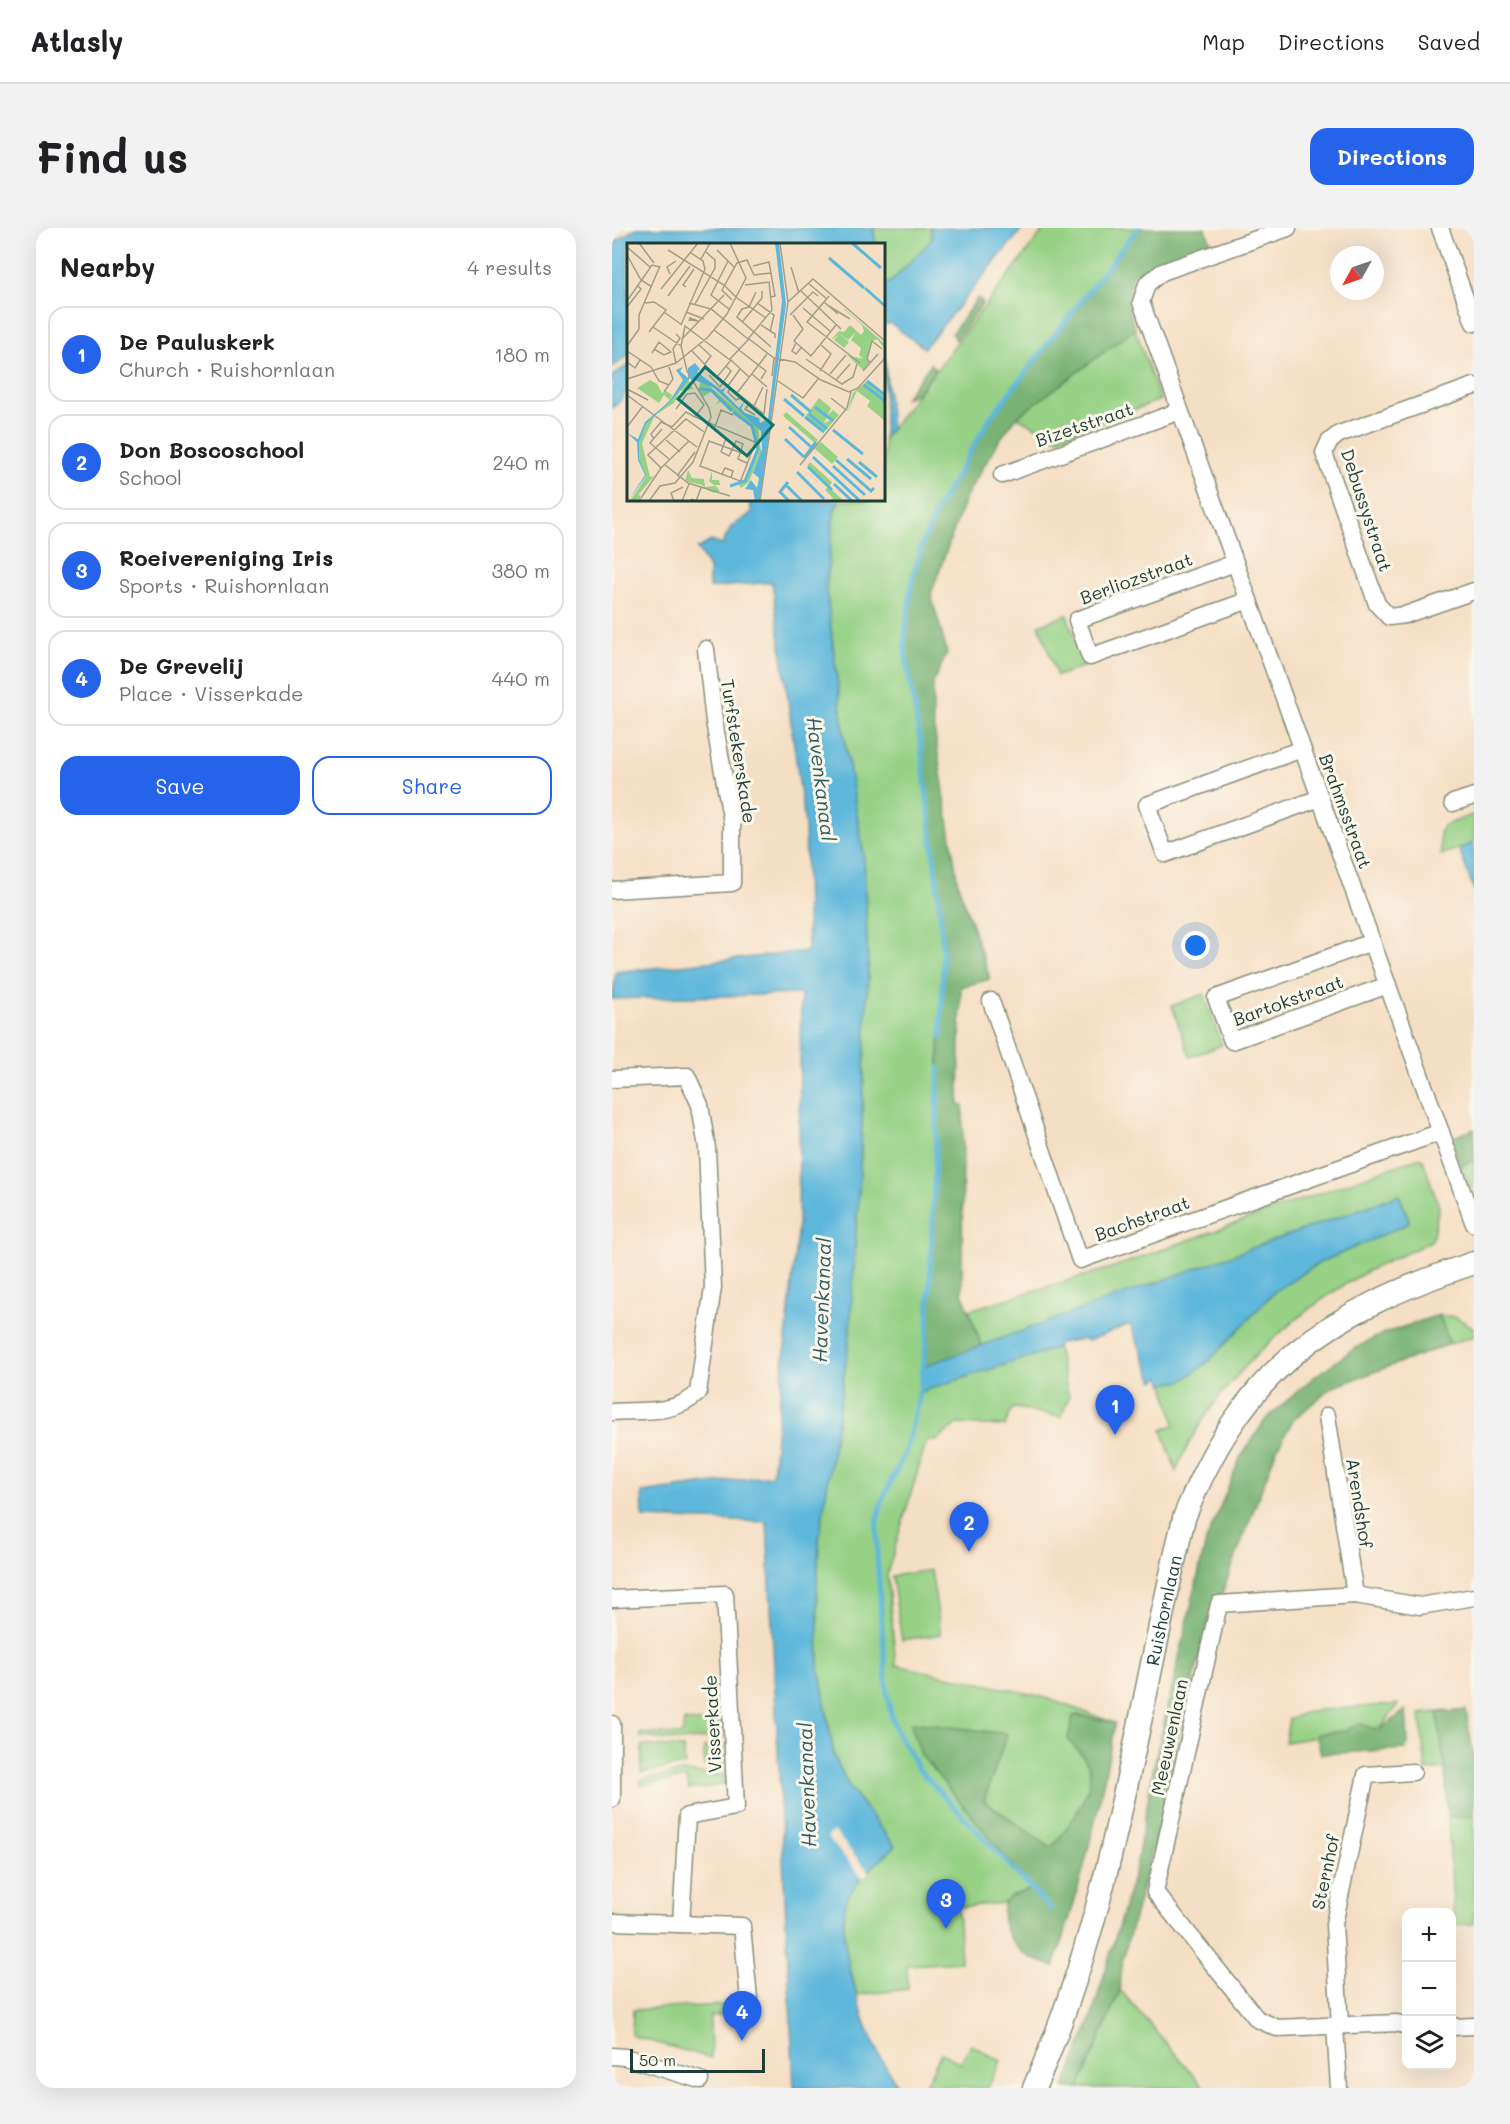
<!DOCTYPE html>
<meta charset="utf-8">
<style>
body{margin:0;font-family:Mali,sans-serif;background:#f2f2f2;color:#202124}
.controls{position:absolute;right:18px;bottom:18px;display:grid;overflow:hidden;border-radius:12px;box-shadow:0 6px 24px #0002}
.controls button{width:54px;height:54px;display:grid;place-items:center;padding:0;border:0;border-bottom:2px solid #e0e0e0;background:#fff;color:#202124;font:30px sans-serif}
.compass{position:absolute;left:718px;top:18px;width:54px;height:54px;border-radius:50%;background:#fff;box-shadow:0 6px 24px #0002;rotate:230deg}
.scale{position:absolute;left:18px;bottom:15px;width:135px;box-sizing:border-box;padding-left:6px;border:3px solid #1f3d34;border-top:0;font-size:16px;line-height:21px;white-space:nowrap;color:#1f3d34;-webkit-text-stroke:4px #fbf7ec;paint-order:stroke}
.you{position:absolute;left:584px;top:718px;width:21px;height:21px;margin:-15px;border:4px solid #fff;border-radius:50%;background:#1a73e8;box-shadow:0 0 0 9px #1a73e833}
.badge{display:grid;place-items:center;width:39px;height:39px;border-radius:50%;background:#2563eb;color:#fff;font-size:20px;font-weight:700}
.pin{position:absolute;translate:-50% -50px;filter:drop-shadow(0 2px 3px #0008)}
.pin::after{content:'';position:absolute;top:32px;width:21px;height:18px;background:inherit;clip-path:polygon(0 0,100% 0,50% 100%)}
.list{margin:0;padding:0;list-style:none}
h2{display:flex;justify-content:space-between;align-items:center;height:78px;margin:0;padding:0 24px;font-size:26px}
h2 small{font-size:20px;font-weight:400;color:#757577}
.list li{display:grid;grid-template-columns:39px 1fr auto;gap:18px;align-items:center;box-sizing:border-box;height:96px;margin:0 12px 12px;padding:0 12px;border:2px solid #e0e0e0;border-radius:18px}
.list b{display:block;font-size:22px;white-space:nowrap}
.list p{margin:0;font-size:20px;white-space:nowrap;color:#757577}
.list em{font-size:20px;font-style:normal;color:#757577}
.actions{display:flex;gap:12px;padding:18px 24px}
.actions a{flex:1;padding:14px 0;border:2px solid #2563eb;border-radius:18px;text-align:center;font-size:21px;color:#2563eb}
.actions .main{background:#2563eb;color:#fff}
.icon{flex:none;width:33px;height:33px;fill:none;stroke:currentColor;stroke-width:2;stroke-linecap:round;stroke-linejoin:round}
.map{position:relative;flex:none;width:862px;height:1860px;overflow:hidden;border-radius:18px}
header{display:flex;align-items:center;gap:36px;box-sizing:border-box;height:84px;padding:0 30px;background:#fff;border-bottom:2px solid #e0e0e0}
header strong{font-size:28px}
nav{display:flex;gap:33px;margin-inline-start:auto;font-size:21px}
.intro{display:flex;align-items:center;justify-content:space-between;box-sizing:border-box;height:144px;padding:0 36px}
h1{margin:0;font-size:42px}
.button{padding:15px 27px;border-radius:18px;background:#2563eb;color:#fff;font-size:21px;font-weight:700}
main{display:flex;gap:36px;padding:0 36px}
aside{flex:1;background:#fff;border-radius:18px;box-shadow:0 6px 24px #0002}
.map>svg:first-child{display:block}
.green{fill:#96d186;stroke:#5a875d;stroke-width:1.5}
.forest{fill:#78b373;stroke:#4c7854;stroke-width:1.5}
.water{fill:#5db7db;stroke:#3e7a88;stroke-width:1.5}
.pier{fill:#f5dfc4}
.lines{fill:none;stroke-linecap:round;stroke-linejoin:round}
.stream{stroke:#5db7db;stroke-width:5}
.minor-casing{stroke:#8a8e7c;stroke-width:19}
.secondary-casing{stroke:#8a8e7c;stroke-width:25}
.minor{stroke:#fff;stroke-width:16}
.secondary{stroke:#fff;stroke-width:22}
.labels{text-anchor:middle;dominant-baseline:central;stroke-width:6;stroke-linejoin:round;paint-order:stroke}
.street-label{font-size:18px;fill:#1f3d34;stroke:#fbf7ec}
.water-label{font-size:20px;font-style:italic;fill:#2e5c5e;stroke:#fbf7ec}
.inset-river{fill:none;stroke:#5db7db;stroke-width:3}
.inset-road{fill:none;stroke:#9f9e8a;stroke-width:1.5}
.view{fill:#0f766e;fill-opacity:0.15;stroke:#0f766e;stroke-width:3}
.inset-edge{fill:none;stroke:#1f3d34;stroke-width:3}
</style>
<header>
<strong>Atlasly</strong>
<nav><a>Map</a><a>Directions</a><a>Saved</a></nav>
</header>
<div class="intro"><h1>Find us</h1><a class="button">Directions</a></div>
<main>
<aside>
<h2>Nearby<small>4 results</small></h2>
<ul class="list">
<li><span class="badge">1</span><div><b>De Pauluskerk</b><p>Church · Ruishornlaan</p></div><em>180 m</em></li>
<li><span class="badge">2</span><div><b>Don Boscoschool</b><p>School</p></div><em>240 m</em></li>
<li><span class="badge">3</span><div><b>Roeivereniging Iris</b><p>Sports · Ruishornlaan</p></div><em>380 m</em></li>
<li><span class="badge">4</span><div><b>De Grevelij</b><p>Place · Visserkade</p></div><em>440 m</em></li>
</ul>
<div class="actions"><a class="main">Save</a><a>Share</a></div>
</aside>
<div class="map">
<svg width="862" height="1860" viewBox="0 0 862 1860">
<rect width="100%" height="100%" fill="#fbf7ec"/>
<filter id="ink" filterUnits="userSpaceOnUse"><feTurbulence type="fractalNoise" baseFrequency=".0167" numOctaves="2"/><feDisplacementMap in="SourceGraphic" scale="12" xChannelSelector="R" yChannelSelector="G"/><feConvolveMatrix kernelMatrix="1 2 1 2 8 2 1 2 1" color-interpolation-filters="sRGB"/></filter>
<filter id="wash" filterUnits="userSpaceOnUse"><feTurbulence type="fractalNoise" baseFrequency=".008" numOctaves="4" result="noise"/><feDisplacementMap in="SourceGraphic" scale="24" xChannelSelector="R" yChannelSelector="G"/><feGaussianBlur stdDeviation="1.35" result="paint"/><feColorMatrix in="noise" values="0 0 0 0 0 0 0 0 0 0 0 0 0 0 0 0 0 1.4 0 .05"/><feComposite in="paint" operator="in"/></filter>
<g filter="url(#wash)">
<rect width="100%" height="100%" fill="#f5dfc4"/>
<!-- green -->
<g class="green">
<polygon points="261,0 318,0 320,11 278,55 272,55 272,16 264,16"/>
<path d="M 433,0 L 526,0 L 378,190 L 309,319 L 300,353 L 292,417 L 317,584 L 331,728 L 316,1099 L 308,1164 L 445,1120 L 457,1169 L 449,1189 L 404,1180 L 399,1181 L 393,1198 L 345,1196 L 324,1213 L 315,1212 L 275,1346 L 284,1437 L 428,1468 L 503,1495 L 466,1487 L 456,1511 C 462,1519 472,1527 476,1537 C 487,1560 453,1604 439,1620 L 309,1527 L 421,1662 L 400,1667 L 392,1675 L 346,1679 L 349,1734 L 295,1737 L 296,1761 L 245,1767 C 238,1737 223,1700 235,1670 C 243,1650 268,1633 283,1618 L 237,1559 L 222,1528 L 207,1439 L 205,1358 L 207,1312 L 237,1114 L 248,944 L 256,744 L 252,629 L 232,508 L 214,359 L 222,285 L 227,272 L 272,272 L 272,210 Z"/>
<polygon points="523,101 548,172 446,211 405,189"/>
<polygon points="455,387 473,438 445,448 427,397"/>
<polygon points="862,586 862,615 829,627 828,605 831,598"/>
<polygon points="592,766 610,817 578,829 560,778"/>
<path d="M 808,929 L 811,932 L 827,979 L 820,1012 C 799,1025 775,1032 754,1044 C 677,1087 597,1161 564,1243 L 550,1202 L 563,1196 L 552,1156 L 570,1153 L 597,1133 L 663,1063 L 707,1035 L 795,996 L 797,992 L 787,967 L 370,1119 L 357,1082 L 502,1039 Z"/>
<polygon points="862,932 862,963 855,955 848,938"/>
<polygon points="827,1087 844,1089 862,1100 862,1108 838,1116"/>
<polygon points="319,1342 329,1406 290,1412 280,1348"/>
<polygon points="786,1476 770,1499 673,1514 677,1491 697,1483"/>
<polygon points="834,1483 841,1540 814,1543 808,1486"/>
<polygon points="72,1493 111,1496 111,1508 69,1513 28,1509 28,1505 70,1507"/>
<polygon points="112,1515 113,1540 92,1537 92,1519"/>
<polygon points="30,1517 71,1520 73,1537 29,1545"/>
<polygon points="70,1544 113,1547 114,1556 77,1562 74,1550 29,1557 29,1552"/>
<polygon points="862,1588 862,1696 842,1697 836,1589"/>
<polygon points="508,1762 593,1860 467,1860"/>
<polygon points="128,1776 128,1785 98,1788 99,1830 20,1808 21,1782"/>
<polygon points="359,1817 389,1833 376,1860 312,1859 329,1825 349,1835"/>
</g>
<!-- forest -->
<g class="forest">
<polygon points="526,0 593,0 599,15 521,46 515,76 523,101 405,189 388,211 354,268 319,366 335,425 321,455 321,493 346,656 378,751 349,759 347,876 351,877 350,1064 370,1119 312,1139 316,1099 331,728 317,584 292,417 300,353 309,319 324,283 378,190"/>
<polygon points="366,70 371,75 344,112 340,105"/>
<polygon points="319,136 324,141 304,166 293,170"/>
<polygon points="862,901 862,932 848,938 839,910"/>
<polygon points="827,1087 838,1116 719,1160 681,1192 664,1223 609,1368 601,1373 544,1610 510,1734 508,1762 467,1860 452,1860 478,1794 524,1639 542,1538 594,1313 628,1230 654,1191 702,1149 742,1121 770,1106"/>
<polygon points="794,1482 796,1517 793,1521 709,1526 704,1506 733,1503 748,1495 766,1503"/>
<polygon points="854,1482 862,1533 862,1588 836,1589 833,1541 825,1485"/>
<path d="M 466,1487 L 503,1495 C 488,1577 469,1660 442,1739 C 434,1735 424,1733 416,1728 C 399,1719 379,1684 398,1669 C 404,1664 414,1664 420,1661 L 309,1527 L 298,1494 L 395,1506 L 372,1573 L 439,1620 C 453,1604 487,1559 476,1537 C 472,1527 462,1519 456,1511 L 461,1488 Z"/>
</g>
<!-- water -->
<g class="water">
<polygon points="24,0 261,0 264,16 16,16 16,128 0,139 0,16"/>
<polygon points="318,0 411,0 312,120 278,95 272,97 272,55 278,55 320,11"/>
<polygon points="272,122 279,201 272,210"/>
<path d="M 16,137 C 17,156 16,169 0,180 L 0,148 Z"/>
<path d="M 137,272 L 227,272 L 222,285 L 214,359 L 232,508 L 252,629 L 256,744 L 248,944 L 237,1114 L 207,1312 L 205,1358 L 207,1439 L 222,1528 L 237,1559 L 283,1618 C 268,1633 246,1649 236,1669 C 221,1699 249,1790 264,1820 C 270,1834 279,1847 287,1860 L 182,1860 L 155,1294 L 31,1290 L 30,1265 L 160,1247 L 186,995 L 189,766 L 0,771 L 4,744 L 196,723 L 193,598 L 160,354 L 97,360 L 97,339 L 85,321 L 99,313 L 110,317 L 119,299 L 140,285 Z"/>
<polygon points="862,615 862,663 847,621"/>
<polygon points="787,967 797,992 795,996 707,1035 663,1063 597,1133 570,1153 552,1156 549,1149 542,1153 518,1096 476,1113 472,1111 447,1115 445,1120 308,1164 312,1139 321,1135"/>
</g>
<!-- pier -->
<polygon class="pier" points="222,1603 257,1644 251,1650 215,1609"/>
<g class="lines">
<!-- stream -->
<g class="stream">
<polyline points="329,809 331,728 328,679 308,511 292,417 300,353 309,319 324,283 378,190 526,0"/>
<polyline points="327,840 316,1099 308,1164 295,1220 271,1270 265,1293 265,1327 275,1465 279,1487 286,1506 308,1543 438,1680"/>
</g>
</g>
</g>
<g filter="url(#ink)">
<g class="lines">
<defs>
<g id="minor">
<polyline points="676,0 550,44 535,56 529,74 862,996"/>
<polyline points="828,0 862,95"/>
<polyline points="862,158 727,206 717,214 712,225 765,376 777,389 793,387 862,363"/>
<polyline points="390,247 568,183"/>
<polyline points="623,335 465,392 478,429 637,372"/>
<polyline points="690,521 535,577 553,626 708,570"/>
<polyline points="841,575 862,568"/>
<polyline points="0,662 120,655 120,595 102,493 94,421"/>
<polyline points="760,714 604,770 620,813 776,757"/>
<polyline points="379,773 468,1032 829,904"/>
<path d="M 0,851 L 75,848 L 88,877 L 95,920 L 101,1059 L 86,1165 C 63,1187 30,1182 0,1184"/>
<polyline points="715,1188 743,1367"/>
<polyline points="0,1371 113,1366 124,1579 75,1588 69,1696"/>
<polyline points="0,1496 0,1571"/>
<polyline points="0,1694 130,1698 137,1771"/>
<polyline points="723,1798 727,1860"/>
<polyline points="728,1798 722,1696 754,1547 801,1544"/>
<polyline points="794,1798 785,1795 665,1800 645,1791 543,1664 607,1376 743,1367 808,1378 862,1369"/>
<polyline points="840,1799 862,1798"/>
<polyline points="0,1828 13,1829 88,1852"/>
</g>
<g id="secondary">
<path id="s1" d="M 422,1860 C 502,1680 526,1480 572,1290 C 631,1140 714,1084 862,1035"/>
</g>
</defs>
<!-- minor casing -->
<use href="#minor" class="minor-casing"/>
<!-- secondary casing -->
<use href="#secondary" class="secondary-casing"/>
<!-- minor -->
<use href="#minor" class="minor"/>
<!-- secondary -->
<use href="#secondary" class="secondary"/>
</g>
</g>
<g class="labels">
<!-- street labels -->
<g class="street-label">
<text transform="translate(472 196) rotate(-19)">Bizetstraat</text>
<text transform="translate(755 282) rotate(72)">Debussystraat</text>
<text transform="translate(524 350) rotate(-20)">Berliozstraat</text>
<text transform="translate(127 523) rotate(81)">Turfstekerskade</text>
<text transform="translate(734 583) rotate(70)">Brahmsstraat</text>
<text transform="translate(676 772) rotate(-20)">Bartokstraat</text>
<text transform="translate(530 990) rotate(-20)">Bachstraat</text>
<text transform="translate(748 1275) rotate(81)">Arendshof</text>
<text stroke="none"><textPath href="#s1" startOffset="496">Ruishornlaan</textPath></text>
<text transform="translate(100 1496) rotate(-93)">Visserkade</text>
<text transform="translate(557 1509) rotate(-78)">Meeuwenlaan</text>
<text transform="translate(713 1644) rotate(-78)">Sternhof</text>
</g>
<!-- water labels -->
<g class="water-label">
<text transform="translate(210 551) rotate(83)">Havenkanaal</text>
<text transform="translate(209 1072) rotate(-88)">Havenkanaal</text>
<text transform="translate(194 1557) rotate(-92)">Havenkanaal</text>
</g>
</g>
<!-- overview -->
<g transform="translate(15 15)">
<rect width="258" height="258" fill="#f5dfc4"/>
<path d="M 217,66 L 218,66 L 258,101 L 258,106 L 250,96 L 245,98 L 240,116 L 243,119 L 236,127 L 220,112 L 236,116 L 232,112 L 234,105 L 224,97 L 229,89 L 221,97 L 212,90 L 222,99 L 217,105 L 207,97 L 212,91 L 206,96 L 205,96 L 212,88 L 217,89 L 223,82 L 234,92 L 237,88 L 235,82 ZM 61,136 L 66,146 L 53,148 L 47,160 L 30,171 ZM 74,136 L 131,184 L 134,209 L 122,239 L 114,245 L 112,242 L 119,237 L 131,207 L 126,186 L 94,158 L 89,162 L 92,156 L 85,148 L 76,154 L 73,148 L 82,147 L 72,146 ZM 23,137 L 30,141 L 35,150 L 39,148 L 45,152 L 43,157 L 37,152 L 32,160 L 10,145 ZM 240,138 L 258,152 L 258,178 L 240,163 L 243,158 L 230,148 L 221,167 L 214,170 L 221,166 L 226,150 ZM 192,155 L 204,165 L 197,180 L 204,177 L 200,173 L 206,167 L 212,172 L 197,189 L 178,174 ZM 159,169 L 191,197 L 188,200 L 156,173 ZM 28,172 L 15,200 L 23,234 L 27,233 L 12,251 L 15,258 L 3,258 L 19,234 L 12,215 L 12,200 L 19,181 ZM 194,199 L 211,214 L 205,221 L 187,205 ZM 183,219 L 205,239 L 202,244 L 217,258 L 203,258 L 206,255 L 198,247 L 202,243 L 180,223 ZM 61,227 L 65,235 L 77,236 L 78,244 L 88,243 L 82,238 L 85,228 L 85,237 L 92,237 L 93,242 L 88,242 L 93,248 L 87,250 L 80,247 L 75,242 L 58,238 Z" fill="#96d186"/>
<path d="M 148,0 L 152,0 L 159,61 L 133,258 L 128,258 L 126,247 L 118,246 L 124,237 L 130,245 L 132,235 L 126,230 L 135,206 L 134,188 L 87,145 L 63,135 L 44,158 L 19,181 L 12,200 L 12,215 L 19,233 L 1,258 L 18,232 L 11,217 L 10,199 L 0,190 L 11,196 L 18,179 L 43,158 L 56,137 L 49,127 L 56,124 L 53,128 L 61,135 L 61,125 L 68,120 L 73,126 L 70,129 L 94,147 L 99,144 L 96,149 L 112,165 L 118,158 L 114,166 L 118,170 L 132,175 L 133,180 L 141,176 L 155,58 Z" fill="#5db7db"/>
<path class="inset-river" d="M 225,0 L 254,25M 202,15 L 237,45M 238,45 L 258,63M 240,138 L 258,152M 237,142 L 258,158M 72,146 L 84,147 L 105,168M 164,152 L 184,169M 157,156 L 177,173M 188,164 L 206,178M 182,171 L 200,186M 178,174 L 197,189M 162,184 L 184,204M 206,187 L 236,211M 158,196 L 177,214M 186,214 L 232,257M 177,215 L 189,199M 220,216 L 244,236M 209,217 L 244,248 L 247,245M 232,219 L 250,234M 206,223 L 238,252M 181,224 L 205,247M 170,229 L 197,256M 161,239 L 153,249 L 162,258M 207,241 L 225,258M 103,243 L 118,238 L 131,206 L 125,183 L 106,169M 160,243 L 175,258"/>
<path class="inset-road" d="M 12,0 L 27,20M 0,4 L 23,24M 41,7 L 97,42 L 110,55M 90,7 L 107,24M 0,12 L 14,37 L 25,44M 74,16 L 83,0M 101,18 L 84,52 L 102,66M 126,23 L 142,19 L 148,53 L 144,54M 164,24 L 172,50M 43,31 L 40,24 L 49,18M 181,40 L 200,56M 118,42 L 143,39M 59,44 L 56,42 L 67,26M 34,46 L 71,0M 174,48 L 214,86M 129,49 L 122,64 L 115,66 L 110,74 L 144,104M 41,53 L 63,23M 202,53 L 180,79 L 233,120M 110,55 L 139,75M 105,57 L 95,47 L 110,20 L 120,17 L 127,32 L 144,30M 0,58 L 25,22 L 33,24M 161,59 L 186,36 L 258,98M 197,59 L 211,71M 18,60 L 27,59 L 39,67 L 22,89M 62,60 L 84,66 L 121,96 L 145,67 L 142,39M 130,60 L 147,72 L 143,89M 68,61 L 88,25 L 88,17 L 79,9M 202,63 L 223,76M 0,64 L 14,46 L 11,43M 176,65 L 203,88M 37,69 L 55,82M 59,69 L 77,76M 163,72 L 186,49 L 191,53M 166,72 L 176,86 L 167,98 L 184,113 L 209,82M 62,78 L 63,75 L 71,78 L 63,77M 116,78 L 135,55 L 135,48M 54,82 L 78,26 L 76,18 L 64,10M 134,82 L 148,91 L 148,95M 26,84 L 54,103M 12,86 L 12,72 L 33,23M 87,87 L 112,106M 49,91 L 53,95 L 46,106 L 49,120M 56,95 L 97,52M 169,100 L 165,108 L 169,111 L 174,105M 72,102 L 84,113 L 77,122M 0,103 L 12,86M 112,107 L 139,128 L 134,136M 0,108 L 24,124 L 32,138 L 42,142M 65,108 L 90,134 L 137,171 L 140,146M 25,110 L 32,99 L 44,109 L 37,112 L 27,106M 179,116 L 215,141 L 226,134 L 230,121M 102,117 L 122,96 L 147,115 L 168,119 L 194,137 L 222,149 L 231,145 L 258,115M 0,119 L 8,125 L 13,117M 244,120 L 240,116 L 245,98 L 255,106M 193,128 L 204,111 L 194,102M 236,128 L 251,111M 125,131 L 140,144M 203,131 L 219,112M 82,132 L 93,144 L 104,128 L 99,123M 145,133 L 147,115M 90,134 L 104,117 L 122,134M 0,136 L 49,120 L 81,94 L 100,71 L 119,35 L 103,0M 209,137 L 223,121M 151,138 L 176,155 L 191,136M 101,143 L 113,126M 103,145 L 101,149 L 109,157 L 116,154M 0,146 L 21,157M 37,149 L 46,136 L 42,124M 110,150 L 140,111M 0,152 L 70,204M 204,155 L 219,167M 123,160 L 118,166 L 128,172M 127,163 L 136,144M 49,166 L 60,151 L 68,150 L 77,162 L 68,174 L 128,199 L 128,200 L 119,224 L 114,237 L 113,238 L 73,223 L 82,198 L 123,213M 0,184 L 16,163M 45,184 L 59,169 L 68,174M 88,184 L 94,167 L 106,172M 35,186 L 23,200 L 42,216M 99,195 L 94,209 L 102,213 L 109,198 L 116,201 L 111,216 L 120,220M 27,196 L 24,191 L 34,179 L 45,184M 39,197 L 53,209M 37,221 L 61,240 L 103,253M 173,222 L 220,165 L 224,149M 34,225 L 21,212 L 59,176 L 77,189M 95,231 L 98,225 L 106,228 L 104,235M 50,233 L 68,209M 14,255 L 34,225 L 62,198M 64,256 L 69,258 L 74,245M 22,258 L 33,243 L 48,240 L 66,219 L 84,174 L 82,165 L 60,128 L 54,103 L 58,83 L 103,117M 47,258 L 44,250 L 56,244M 55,258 L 62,241M 133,258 L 161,59 L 153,0"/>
<path class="view" d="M 78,124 L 146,182 L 120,213 L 51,156 Z"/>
<rect width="258" height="258" class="inset-edge"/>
</g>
</svg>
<div class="controls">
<button>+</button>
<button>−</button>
<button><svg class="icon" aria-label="layers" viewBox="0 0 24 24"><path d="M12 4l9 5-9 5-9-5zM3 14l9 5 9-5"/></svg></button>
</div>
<svg class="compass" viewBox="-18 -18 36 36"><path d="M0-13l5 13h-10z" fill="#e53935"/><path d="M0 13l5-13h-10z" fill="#757577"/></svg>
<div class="scale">50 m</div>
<div class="you"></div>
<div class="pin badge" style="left:503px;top:1207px">1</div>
<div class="pin badge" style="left:357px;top:1324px">2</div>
<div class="pin badge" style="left:334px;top:1701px">3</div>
<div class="pin badge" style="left:130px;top:1813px">4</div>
</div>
</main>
